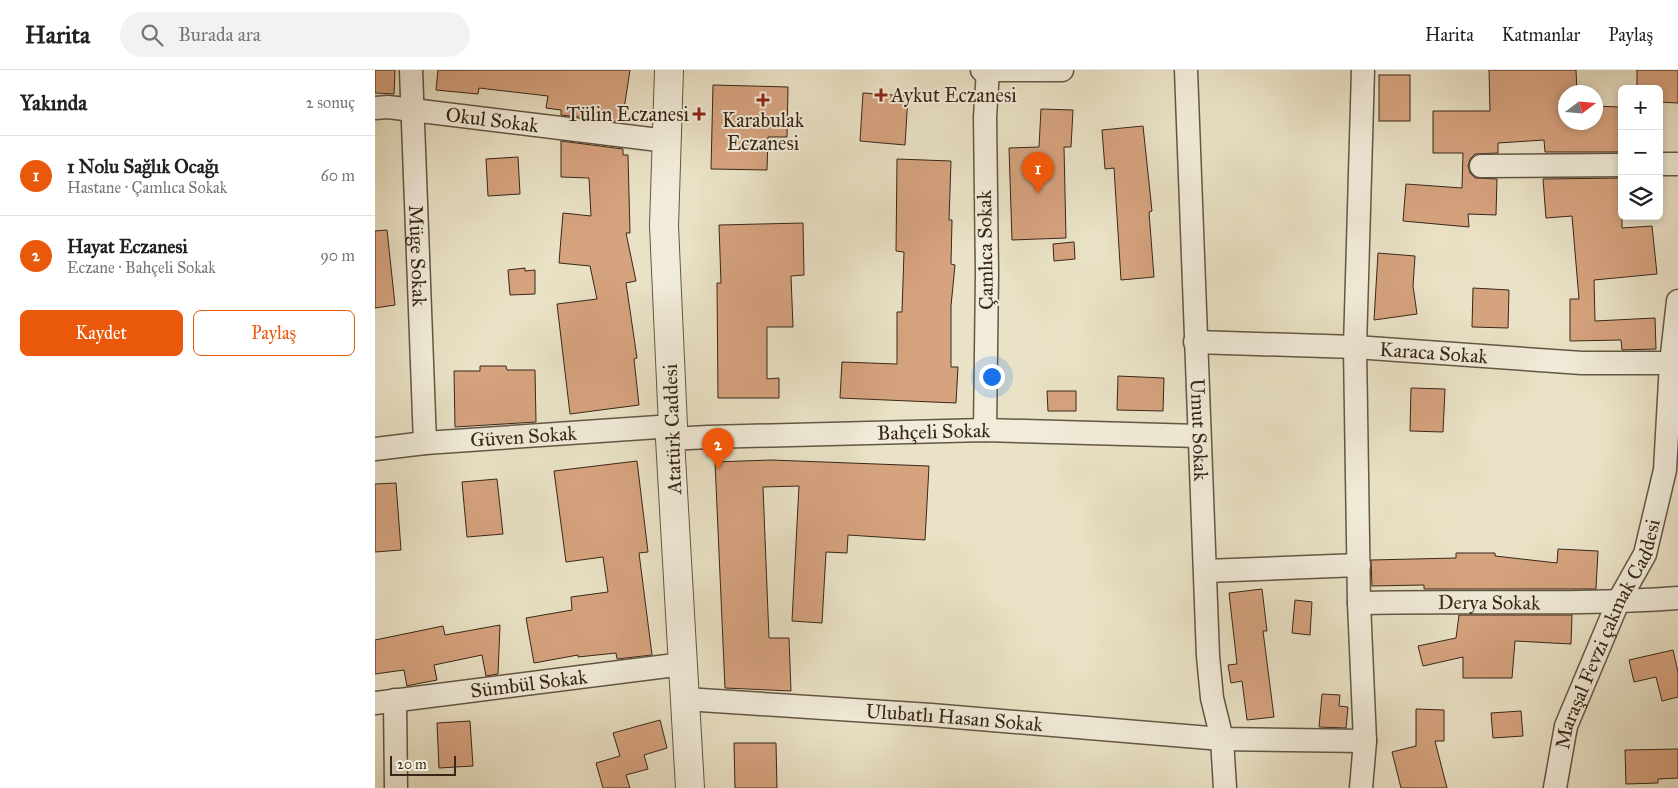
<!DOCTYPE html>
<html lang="tr">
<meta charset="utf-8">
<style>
body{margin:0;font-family:"IM FELL Great Primer",serif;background:#f2f2f2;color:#222}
.controls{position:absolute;right:15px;top:15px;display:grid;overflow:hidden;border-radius:8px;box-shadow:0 2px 8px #0003}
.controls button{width:45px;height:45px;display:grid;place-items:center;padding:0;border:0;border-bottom:1px solid #e0e0e0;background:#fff;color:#222;font:25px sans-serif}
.compass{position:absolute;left:1183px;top:15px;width:45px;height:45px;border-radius:50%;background:#fff;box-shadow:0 2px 8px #0003;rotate:74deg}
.scale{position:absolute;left:15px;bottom:12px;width:66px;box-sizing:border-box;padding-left:5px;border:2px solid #382718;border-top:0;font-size:14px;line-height:18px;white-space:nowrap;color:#382718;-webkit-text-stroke:4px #f1ecda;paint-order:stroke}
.you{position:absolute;left:616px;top:306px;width:18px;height:18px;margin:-12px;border:4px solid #fff;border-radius:50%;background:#1a73e8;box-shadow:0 0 0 8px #1a73e833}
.badge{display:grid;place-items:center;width:32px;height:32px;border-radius:50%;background:#ea580c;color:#fff;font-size:16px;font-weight:700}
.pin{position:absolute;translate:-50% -41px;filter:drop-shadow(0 1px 2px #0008)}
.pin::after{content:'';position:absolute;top:26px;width:18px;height:15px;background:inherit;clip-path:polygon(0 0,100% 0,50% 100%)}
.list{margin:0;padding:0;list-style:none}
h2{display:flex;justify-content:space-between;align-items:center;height:65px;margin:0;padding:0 20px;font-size:21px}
h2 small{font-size:16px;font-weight:400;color:#767676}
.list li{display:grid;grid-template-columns:32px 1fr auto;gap:15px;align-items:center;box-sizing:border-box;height:80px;padding:0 20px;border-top:1px solid #e0e0e0}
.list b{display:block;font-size:19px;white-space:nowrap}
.list p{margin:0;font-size:16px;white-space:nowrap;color:#767676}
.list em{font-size:16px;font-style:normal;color:#767676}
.actions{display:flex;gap:10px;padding:15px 20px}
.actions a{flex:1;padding:11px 0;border:1px solid #ea580c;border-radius:8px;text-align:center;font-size:18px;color:#ea580c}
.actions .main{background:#ea580c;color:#fff}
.icon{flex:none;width:28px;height:28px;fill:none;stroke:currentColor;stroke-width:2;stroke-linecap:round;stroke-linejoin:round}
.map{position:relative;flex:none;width:1303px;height:718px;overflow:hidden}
header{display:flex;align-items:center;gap:30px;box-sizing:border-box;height:70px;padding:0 25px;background:#fff;border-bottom:1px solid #e0e0e0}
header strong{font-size:24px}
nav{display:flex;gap:28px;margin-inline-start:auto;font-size:18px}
.search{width:350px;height:45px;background:#f2f2f2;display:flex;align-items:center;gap:12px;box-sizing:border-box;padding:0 18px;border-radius:28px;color:#767676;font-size:19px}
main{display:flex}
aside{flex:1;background:#fff}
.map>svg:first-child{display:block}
.building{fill:#d6a37f;stroke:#382718}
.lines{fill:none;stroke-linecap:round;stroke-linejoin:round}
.minor-casing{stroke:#645644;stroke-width:25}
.tertiary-casing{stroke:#645644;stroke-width:30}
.minor{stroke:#f1ecda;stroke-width:22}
.tertiary{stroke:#f1ecda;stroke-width:28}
.poi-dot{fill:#8f2418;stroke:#f1ecda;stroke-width:2}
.labels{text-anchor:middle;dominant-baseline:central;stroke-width:4;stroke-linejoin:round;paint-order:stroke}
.poi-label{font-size:20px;fill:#382718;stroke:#f1ecda;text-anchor:start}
.street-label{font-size:20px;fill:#382718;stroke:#f1ecda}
</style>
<header>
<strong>Harita</strong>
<div class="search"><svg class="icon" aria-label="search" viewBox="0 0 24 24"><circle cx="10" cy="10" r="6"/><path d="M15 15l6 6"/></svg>Burada ara</div>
<nav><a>Harita</a><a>Katmanlar</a><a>Paylaş</a></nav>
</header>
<main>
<aside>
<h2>Yakında<small>2 sonuç</small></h2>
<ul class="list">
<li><span class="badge">1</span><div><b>1 Nolu Sağlık Ocağı</b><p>Hastane · Çamlıca Sokak</p></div><em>60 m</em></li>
<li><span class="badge">2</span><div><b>Hayat Eczanesi</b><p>Eczane · Bahçeli Sokak</p></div><em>90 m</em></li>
</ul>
<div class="actions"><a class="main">Kaydet</a><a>Paylaş</a></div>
</aside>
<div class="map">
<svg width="1303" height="718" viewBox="0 0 1303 718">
<rect width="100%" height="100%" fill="#eae2c6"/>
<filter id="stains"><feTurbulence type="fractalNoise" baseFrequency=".004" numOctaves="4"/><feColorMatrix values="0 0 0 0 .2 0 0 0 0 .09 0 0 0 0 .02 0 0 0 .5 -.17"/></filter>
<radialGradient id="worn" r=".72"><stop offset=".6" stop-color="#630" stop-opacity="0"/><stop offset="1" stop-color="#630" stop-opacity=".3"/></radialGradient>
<!-- building -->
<g class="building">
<polygon points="0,0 20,0 19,24 0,23"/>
<polygon points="63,0 255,0 247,52 186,45 186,40 171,38 173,26 104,18 103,24 61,20"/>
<polygon points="1114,0 1201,0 1202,22 1190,22 1190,52 1220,52 1220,36 1245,37 1244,82 1170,82 1169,70 1123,73 1123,83 1100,84 1095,89 1093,96 1095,103 1100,108 1122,109 1121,145 1093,144 1094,157 1028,151 1031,114 1087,118 1088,83 1058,83 1058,41 1115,41"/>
<polygon points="1262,0 1303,0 1303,33 1284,32 1284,19 1262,19"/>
<rect x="1004" y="5" width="31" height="46"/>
<polygon points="338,15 413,17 412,67 393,67 392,100 336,99"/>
<polygon points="488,23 533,26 530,75 485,71"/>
<polygon points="666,39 698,40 696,77 689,77 691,168 637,170 634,78 664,77"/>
<polygon points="768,56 777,141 774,142 779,207 746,210 739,98 730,99 727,60"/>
<polygon points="186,71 248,79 248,85 253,85 255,163 251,163 261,211 251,213 262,288 259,289 264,335 195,344 182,234 222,229 215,196 184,193 188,143 216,146 214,108 186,107"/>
<polygon points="143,87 145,124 113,126 111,89"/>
<polygon points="522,89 576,91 574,150 577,150 576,194 580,195 576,236 576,297 583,297 581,333 465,328 467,292 522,294 522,242 527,242 529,182 521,181"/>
<polygon points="1247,108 1247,158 1277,156 1282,204 1219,210 1220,251 1280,248 1281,279 1247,280 1246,270 1195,271 1195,229 1204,229 1197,146 1171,148 1168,109"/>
<polygon points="428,153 429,205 416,206 418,257 392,257 392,309 404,308 404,328 343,328 342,213 346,213 344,155"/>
<polygon points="12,160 20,235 0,238 0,161"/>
<polygon points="699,172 700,189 679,191 678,174"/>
<polygon points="1003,183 1040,186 1038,216 1042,244 999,250"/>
<polygon points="150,198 150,201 160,200 160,224 135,225 133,200"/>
<polygon points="1098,218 1134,220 1133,258 1097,257"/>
<polygon points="105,296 131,296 132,300 160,300 161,352 80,357 79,301 105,301"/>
<polygon points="743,306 789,308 788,341 742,340"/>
<polygon points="1036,318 1070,319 1068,362 1035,361"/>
<polygon points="672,321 701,321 701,341 673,341"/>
<polygon points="396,390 554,396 550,470 473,465 472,483 451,482 447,553 417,551 424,416 388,417 394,568 414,568 416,621 350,618 340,392"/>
<polygon points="262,391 273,482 264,483 277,585 242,589 241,583 203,587 203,585 159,593 151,548 197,540 196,527 233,522 228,487 191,492 179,401"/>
<polygon points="122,409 128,464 92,467 87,412"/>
<polygon points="21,413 26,480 0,482 0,414"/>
<polygon points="1183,479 1223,481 1221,519 1049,519 1049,515 997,516 996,490 1081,488 1081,483 1120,483 1120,486 1182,493"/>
<polygon points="887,519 892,561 888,561 899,647 872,650 867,611 856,613 853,595 862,594 854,523"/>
<polygon points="920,530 937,532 935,565 917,563"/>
<polygon points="1084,545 1197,545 1196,574 1140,571 1137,608 1088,608 1088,587 1048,596 1043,576 1081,568"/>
<polygon points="125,555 123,604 111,606 107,585 59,595 62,610 36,615 32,616 29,600 0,604 0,570 68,556 70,565"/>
<polygon points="1298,580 1303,602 1303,627 1287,631 1281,607 1259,612 1254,590"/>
<polygon points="947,624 965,625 964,636 973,637 971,658 944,657"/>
<polygon points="1041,639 1069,640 1069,671 1060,671 1072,718 1026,718 1017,682 1041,676"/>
<polygon points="1146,641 1148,666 1118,668 1116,643"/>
<polygon points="285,650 292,678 269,685 273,699 251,705 255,718 228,718 221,693 245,686 238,663"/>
<polygon points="95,651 98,696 64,698 62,653"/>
<polygon points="359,673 401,673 402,718 360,718"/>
<polygon points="1303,679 1303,708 1283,709 1283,713 1251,714 1250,680"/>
</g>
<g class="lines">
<defs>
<g id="minor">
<path id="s1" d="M 36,0 L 50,373"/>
<polyline points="607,0 687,0"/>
<path id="s2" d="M 811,0 L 833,586 L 837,628 L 847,669 L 850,718"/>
<path id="s3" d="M 0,38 L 13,37 L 292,71"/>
<polyline points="1284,94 1303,94"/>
<polyline points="1106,96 1247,95"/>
<path id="s4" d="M 820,272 L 980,277 L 1207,293 L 1296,293"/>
<polyline points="610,360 612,203 610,47 613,0"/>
<path id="s5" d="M 295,369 L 333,367 L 610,360 L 823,366"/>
<path id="s6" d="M 0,379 L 50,373 L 298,356"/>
<polyline points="831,501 984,495"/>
<path id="s7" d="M 984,533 C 1090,530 1197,536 1303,528"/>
<path id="s8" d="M 310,629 L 556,645 L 847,669 L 990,671"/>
<polyline points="20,630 21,718"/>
<path id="s9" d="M 0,633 L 308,594"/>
<polyline points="986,718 990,671 984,533 980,277 988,0"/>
<path id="s10" d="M 1180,718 L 1191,656 L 1243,532 L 1270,484 L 1290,400 L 1296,293 L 1303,231"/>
</g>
<polyline id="tertiary" points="294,0 289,156 298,356 295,369 315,718"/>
</defs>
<!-- minor casing -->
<use href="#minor" class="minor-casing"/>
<!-- tertiary casing -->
<use href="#tertiary" class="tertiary-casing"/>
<!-- minor -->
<use href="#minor" class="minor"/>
<!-- tertiary -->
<use href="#tertiary" class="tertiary"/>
</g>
<!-- markers -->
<g class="poi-dot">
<path d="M503.5 17.5h5v5h5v5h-5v5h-5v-5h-5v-5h5z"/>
<path d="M385.5 22.5h5v5h5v5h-5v5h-5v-5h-5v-5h5z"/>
<path d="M321.5 36.5h5v5h5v5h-5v5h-5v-5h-5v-5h5z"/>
</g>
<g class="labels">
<!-- poi labels -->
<g class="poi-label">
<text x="516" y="25">Aykut Eczanesi</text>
<text x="314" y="44" text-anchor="end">Tülin Eczanesi</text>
<text x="388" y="50" text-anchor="middle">Karabulak<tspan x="388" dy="23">Eczanesi</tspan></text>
</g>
<!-- street labels -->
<g class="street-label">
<text stroke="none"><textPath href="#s3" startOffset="118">Okul Sokak</textPath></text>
<text transform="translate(610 180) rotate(-91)">Çamlıca Sokak</text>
<text stroke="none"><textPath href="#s1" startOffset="186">Müge Sokak</textPath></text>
<text stroke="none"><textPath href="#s4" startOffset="239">Karaca Sokak</textPath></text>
<text transform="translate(297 359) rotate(-92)">Atatürk Caddesi</text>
<text stroke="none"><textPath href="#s2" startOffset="360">Umut Sokak</textPath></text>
<text stroke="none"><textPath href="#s5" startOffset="264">Bahçeli Sokak</textPath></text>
<text stroke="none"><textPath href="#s6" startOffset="149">Güven Sokak</textPath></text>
<text stroke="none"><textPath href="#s7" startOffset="130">Derya Sokak</textPath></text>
<text stroke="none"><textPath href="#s10" startOffset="164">Maraşal Fevzi çakmak Caddesi</textPath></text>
<text stroke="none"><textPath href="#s9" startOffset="155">Sümbül Sokak</textPath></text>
<text stroke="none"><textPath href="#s8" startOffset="270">Ulubatlı Hasan Sokak</textPath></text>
</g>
</g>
<rect width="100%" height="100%" filter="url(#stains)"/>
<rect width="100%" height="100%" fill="url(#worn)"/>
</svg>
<div class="controls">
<button>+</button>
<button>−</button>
<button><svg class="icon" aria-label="layers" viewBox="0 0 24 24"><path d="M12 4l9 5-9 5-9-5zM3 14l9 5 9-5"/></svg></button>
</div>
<svg class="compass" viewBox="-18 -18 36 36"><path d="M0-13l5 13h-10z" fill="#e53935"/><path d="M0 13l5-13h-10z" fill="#767676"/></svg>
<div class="scale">20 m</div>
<div class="you"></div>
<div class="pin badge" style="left:663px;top:123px">1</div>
<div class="pin badge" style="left:343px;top:399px">2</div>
</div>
</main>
